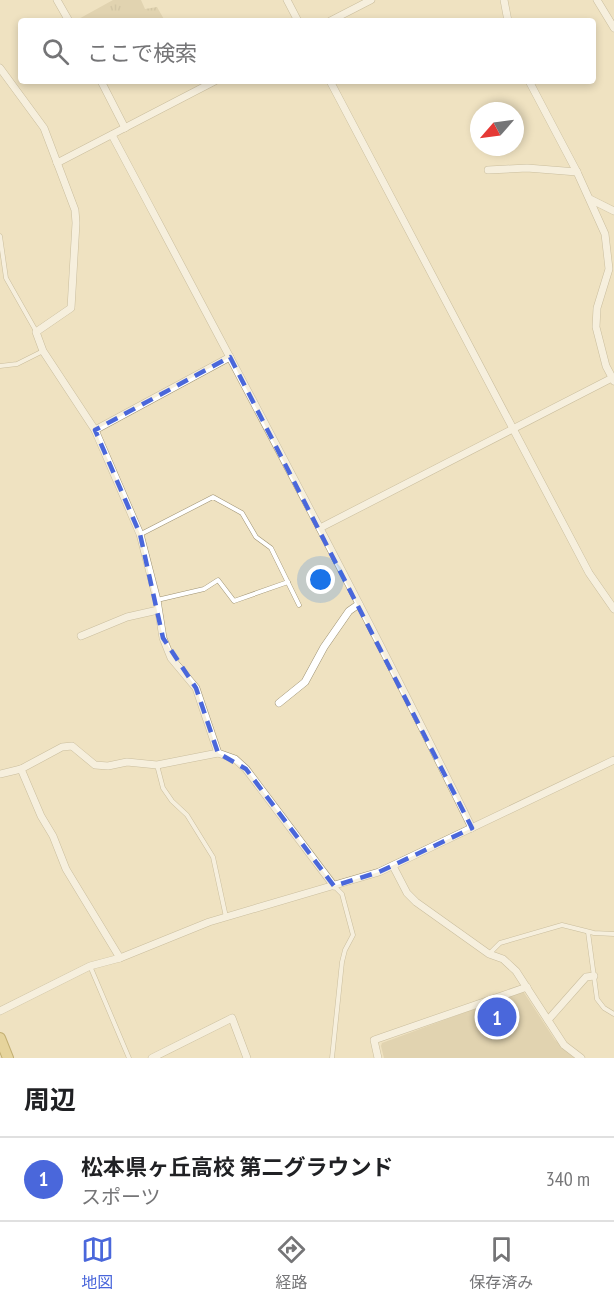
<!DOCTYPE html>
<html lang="ja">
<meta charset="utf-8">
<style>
body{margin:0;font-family:"PT Sans Narrow","Noto Sans JP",sans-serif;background:#f6f6f6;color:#202124}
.compass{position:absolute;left:470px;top:102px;width:54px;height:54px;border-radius:50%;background:#fff;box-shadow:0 3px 9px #0003;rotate:242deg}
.you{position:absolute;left:321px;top:580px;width:21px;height:21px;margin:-15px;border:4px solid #fff;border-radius:50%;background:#1a73e8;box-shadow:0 0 0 9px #1a73e833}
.badge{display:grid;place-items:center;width:39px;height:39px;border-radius:50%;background:#4a67db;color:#fff;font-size:20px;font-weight:700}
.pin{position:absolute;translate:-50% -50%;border:3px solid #fff;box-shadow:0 2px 6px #0006}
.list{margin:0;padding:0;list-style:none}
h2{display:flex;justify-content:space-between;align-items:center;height:78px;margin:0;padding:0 24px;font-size:26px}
h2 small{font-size:20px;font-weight:400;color:#757577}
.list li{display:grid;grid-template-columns:39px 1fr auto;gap:18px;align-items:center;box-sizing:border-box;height:84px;padding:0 24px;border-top:2px solid #e0e0e0}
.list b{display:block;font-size:22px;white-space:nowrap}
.list p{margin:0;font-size:20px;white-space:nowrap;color:#757577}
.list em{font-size:20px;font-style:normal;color:#757577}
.icon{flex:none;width:33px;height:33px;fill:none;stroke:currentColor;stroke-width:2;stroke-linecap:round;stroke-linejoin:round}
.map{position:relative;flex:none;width:614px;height:1058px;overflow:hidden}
.search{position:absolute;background:#fff;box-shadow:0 3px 9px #0003;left:18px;right:18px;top:18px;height:66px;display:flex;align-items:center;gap:15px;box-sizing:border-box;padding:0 21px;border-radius:6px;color:#757577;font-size:22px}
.sheet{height:162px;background:#fff}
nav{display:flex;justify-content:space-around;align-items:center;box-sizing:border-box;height:84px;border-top:2px solid #e0e0e0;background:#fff;font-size:16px;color:#757577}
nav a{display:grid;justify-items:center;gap:3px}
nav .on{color:#4a67db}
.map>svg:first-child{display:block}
.grass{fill:#d0c19b}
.park{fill:url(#park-tufts)}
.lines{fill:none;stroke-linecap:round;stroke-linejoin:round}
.service-casing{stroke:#9e9273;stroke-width:5}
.minor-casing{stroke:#9e9273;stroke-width:8}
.primary-casing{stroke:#8c7011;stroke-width:12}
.service{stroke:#fff;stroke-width:4}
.minor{stroke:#fff;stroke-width:7}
.primary{stroke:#dcc470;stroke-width:10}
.marked{fill:none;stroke:#4a67db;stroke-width:4.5;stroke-dasharray:12 8;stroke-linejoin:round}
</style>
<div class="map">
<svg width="614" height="1058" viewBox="0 0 614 1058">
<defs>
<pattern id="park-tufts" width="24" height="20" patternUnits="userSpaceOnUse" patternTransform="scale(1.5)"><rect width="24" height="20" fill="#d0c19b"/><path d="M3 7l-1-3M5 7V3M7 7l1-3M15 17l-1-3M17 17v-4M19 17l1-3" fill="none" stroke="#b2a584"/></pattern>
</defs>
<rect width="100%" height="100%" fill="#efe2c1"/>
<!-- grass -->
<polygon class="grass" points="523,991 555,1040 576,1058 384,1058 381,1046 382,1043"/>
<!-- park -->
<polygon class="park" points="113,0 141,0 145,9 157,7 165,21 75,21"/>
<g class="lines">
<defs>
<g id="service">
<polyline points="0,236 6,278 36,331"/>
<polyline points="0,366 17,364 43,351"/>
<polyline points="141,534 213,497 242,513 256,537 271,548 299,605"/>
<polyline points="157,600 204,589 218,580 234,601 288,582"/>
<polyline points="157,765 163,788 172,801 187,815 213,857 226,917"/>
<polyline points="588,932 597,999 604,1008 614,1014"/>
<polyline points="489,954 500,943 562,925 594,933 614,934"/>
<polyline points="90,966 129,1058"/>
<polyline points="332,1058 342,962 345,950 353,935 342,894 334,886"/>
</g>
<g id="minor">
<polyline points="57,0 69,21"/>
<polyline points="287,0 298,21"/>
<polyline points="504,0 508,21"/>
<polyline points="597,0 614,28"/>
<polyline points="330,21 371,0"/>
<polyline points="0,68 44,128 75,210 76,223 71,308 36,332 43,351 95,430 140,534 157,600 163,638 171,658 196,688 218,753"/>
<polyline points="101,81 125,128"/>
<polyline points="330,81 589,573 614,609"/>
<polyline points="529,81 577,172 605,234 609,269 597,308 596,327 606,366 614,381"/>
<path d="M 112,135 C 234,365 357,594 472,828"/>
<polyline points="57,163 215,81"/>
<polyline points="488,170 527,168 577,172"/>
<polyline points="590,199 614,211"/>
<polyline points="95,430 230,357"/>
<polyline points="320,528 612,378"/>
<polyline points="81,636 127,617 158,610"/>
<polyline points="279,703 305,682 324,647 349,611 359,604"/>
<polyline points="21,769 41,816 53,836 66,869 120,958"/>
<polyline points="0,774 21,769 62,747 72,746 95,765 108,766 127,762 157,765 218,753 235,759 246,769 334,886"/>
<polyline points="393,866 407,893 416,902 489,954 503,959 516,971 564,1045 581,1058"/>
<polyline points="0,1011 90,966 120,958 209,922 379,872 614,760"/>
<polyline points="548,1020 586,977 594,976"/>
<polyline points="152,1058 232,1018 247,1058"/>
<polyline points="378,1058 374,1040 527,987"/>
</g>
<polyline id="primary" points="0,1038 8,1058"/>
</defs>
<!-- service casing -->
<use href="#service" class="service-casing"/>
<!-- minor casing -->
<use href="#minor" class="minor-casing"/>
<!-- primary casing -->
<use href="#primary" class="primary-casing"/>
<!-- service -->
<use href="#service" class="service"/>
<!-- minor -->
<use href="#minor" class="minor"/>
<!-- primary -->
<use href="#primary" class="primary"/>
</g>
<!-- marked area -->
<path d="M0 0H614V1058H0ZM 230,357 L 472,828 L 379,872 L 334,886 L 246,769 L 218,753 L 196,688 L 163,638 L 140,534 L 95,430 Z" fill="#efe2c1" fill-opacity=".55" fill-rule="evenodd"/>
<path class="marked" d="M 230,357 L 472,828 L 379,872 L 334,886 L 246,769 L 218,753 L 196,688 L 163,638 L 140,534 L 95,430 Z"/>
</svg>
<svg class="compass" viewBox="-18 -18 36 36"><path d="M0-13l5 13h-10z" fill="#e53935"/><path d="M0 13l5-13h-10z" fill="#757577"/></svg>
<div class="you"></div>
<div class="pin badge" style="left:497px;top:1017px">1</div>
<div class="search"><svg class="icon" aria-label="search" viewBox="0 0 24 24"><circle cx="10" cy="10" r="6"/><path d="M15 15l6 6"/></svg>ここで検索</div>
</div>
<section class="sheet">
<h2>周辺<small></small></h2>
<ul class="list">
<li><span class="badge">1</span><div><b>松本県ヶ丘高校 第二グラウンド</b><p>スポーツ</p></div><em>340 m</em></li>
</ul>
</section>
<nav>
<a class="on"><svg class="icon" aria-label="map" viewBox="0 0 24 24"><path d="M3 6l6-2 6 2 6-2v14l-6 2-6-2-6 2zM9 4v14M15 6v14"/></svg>地図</a>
<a><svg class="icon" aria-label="directions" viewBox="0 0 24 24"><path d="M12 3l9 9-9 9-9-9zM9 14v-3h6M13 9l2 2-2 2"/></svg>経路</a>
<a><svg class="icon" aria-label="saved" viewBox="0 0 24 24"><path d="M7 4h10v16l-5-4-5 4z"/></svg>保存済み</a>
</nav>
